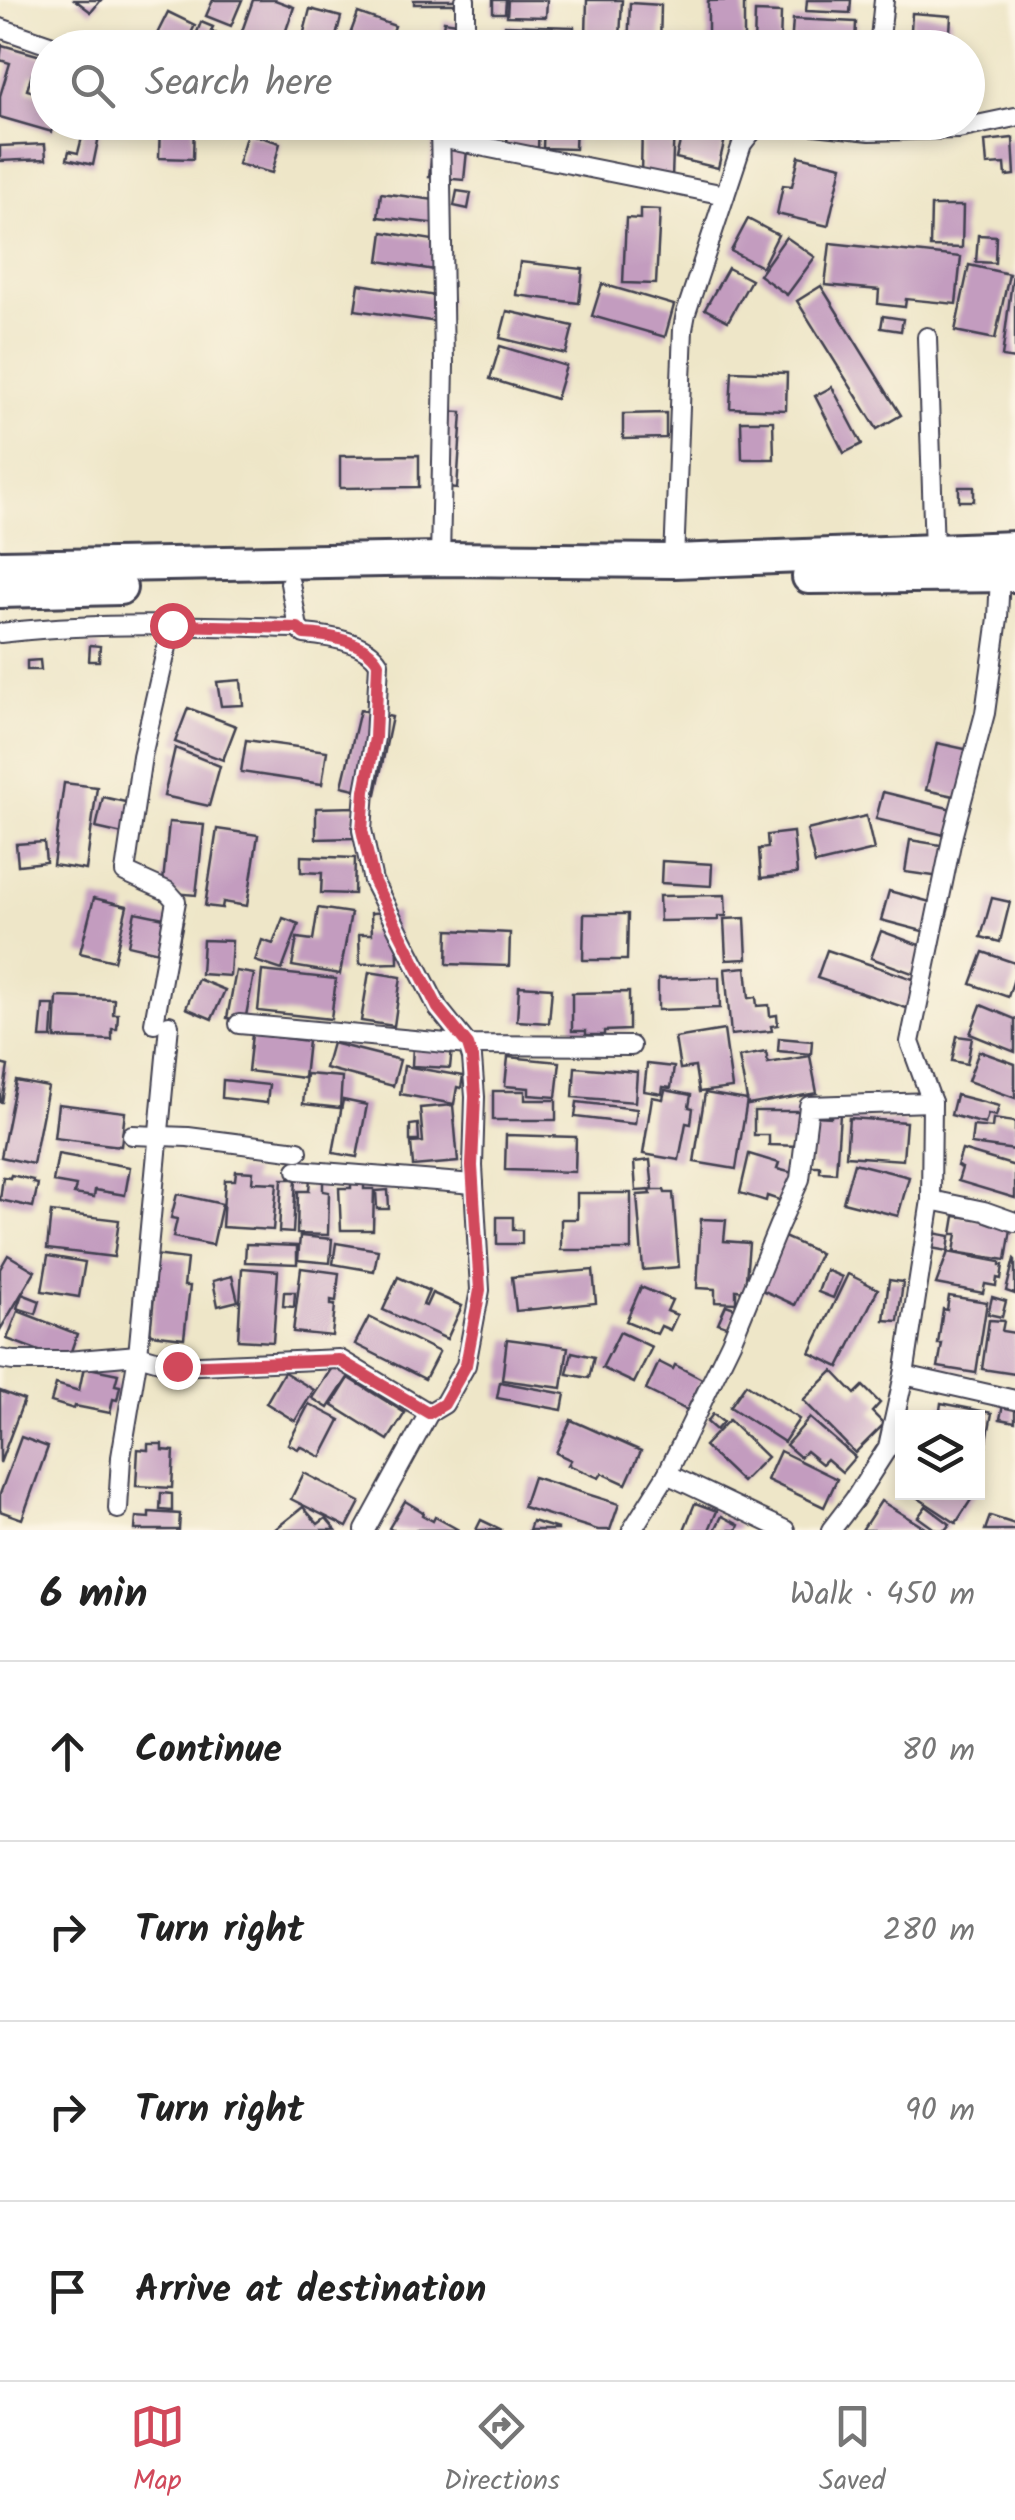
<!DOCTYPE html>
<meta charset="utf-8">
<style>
body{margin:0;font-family:Kalam,sans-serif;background:#f6f6f6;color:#222}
.controls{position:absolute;right:30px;bottom:30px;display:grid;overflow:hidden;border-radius:0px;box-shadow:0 5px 15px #0003}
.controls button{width:90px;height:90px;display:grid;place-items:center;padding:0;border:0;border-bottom:2px solid #e0e0e0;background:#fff;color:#222;font:50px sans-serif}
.stop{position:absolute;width:30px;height:30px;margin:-22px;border:8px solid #d1495b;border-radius:50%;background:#fff}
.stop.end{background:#d1495b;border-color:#fff;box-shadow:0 2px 10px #0008}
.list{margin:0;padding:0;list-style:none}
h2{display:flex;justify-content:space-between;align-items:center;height:130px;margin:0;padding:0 40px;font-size:42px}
h2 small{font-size:32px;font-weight:400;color:#767676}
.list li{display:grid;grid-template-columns:65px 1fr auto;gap:30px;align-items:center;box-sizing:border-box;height:180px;padding:0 40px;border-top:2px solid #e0e0e0}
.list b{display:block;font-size:38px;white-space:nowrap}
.list em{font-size:32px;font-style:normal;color:#767676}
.icon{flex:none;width:55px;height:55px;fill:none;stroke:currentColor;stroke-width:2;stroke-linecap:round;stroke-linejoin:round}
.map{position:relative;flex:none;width:1015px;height:1530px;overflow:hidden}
.search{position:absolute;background:#fff;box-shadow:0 5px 15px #0003;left:30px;right:30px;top:30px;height:110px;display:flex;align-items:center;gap:25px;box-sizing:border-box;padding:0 35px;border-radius:55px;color:#767676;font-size:38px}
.sheet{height:850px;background:#fff}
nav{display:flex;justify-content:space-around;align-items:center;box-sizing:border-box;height:140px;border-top:2px solid #e0e0e0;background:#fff;font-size:28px;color:#767676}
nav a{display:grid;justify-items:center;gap:5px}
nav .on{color:#d1495b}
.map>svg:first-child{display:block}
.building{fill:#c39cbf}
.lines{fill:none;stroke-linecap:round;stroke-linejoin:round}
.street-casing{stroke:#413f50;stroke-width:22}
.highway-casing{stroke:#413f50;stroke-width:38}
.street{stroke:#fff;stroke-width:18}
.highway{stroke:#fff;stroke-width:32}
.route{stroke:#d1495b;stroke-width:12}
</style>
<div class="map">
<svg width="1015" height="1530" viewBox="0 0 1015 1530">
<rect width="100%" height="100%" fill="#fcf5e5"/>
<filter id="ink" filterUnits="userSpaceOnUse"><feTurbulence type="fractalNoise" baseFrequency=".01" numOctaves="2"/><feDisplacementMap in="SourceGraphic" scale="20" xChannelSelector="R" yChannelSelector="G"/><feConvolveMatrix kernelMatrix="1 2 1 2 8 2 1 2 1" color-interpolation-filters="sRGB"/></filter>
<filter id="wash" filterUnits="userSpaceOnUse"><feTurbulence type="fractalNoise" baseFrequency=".0048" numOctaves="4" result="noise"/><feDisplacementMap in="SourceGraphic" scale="40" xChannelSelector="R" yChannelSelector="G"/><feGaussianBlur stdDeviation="2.25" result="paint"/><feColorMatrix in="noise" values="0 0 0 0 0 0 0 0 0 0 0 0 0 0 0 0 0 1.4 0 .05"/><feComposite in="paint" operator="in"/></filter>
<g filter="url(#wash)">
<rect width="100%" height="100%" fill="#eee6c8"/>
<g id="blocks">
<!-- building -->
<g class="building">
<polygon points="75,0 101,0 91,12"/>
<polygon points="213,0 242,0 231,26 206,16"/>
<polygon points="253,0 275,0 294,7 280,48 236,48"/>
<polygon points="414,0 456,0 455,4 414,4"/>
<polygon points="493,0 506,0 505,13 493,13"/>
<polygon points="508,0 547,0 546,17 507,16"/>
<polygon points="587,0 622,0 620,38 586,36"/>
<polygon points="744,0 744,44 708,44 708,1"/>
<polygon points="807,0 851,0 850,13 806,11"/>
<polygon points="630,3 661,5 660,48 628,48"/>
<polygon points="310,9 341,17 333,48 300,48"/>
<polygon points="168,12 195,25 184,48 150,48"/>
<polygon points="755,12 781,13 780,48 754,48"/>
<polygon points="358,13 395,26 387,48 345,48"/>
<polygon points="912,13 951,16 949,48 910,48"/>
<polygon points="793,19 856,22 855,48 791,48"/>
<polygon points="444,21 469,25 465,48 440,48"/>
<polygon points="201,22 213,27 211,31 231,39 227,48 191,48"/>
<polygon points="505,25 574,27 574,48 504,48"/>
<polygon points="2,45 48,58 48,78 32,74 27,90 48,96 48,122 55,122 52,132 0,117 0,96 10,63 0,60"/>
<polygon points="86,122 102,122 93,165 67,159 69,151 78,153"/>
<polygon points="160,122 194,122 193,159 159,158"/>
<polygon points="436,122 464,122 463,131 469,131 464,180 429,177"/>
<polygon points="508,122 539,122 538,149 507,148"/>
<polygon points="544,122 576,122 575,149 543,148"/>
<polygon points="593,122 630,122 630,130 592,129"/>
<polygon points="642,122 674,122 672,178 641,177"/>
<polygon points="685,122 729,122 718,168 676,158"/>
<polygon points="247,133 280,143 272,173 238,164"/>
<polygon points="1013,138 1015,175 1006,176 1005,164 987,165 985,141"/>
<polygon points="45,144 46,159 0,161 0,146"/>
<polygon points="799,156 842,166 828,226 777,214 783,185 792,186"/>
<polygon points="457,191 471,193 468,209 454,206"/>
<polygon points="381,193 450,202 447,225 378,217"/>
<polygon points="931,206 963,206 962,248 930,247"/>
<polygon points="640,209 660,210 656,284 623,283 626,218 640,219"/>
<polygon points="748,219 778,235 762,267 731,251"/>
<polygon points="383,232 445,242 441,271 379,261"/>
<polygon points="978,235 996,236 995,263 976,262"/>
<polygon points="786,237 815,257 787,295 759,275"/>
<polygon points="830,243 961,257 956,304 906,299 905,307 878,304 879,290 825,285"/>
<polygon points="520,262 583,269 579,303 516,295"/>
<polygon points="969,265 1009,274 995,339 955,331"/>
<polygon points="728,268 751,280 728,321 705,309"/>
<polygon points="1013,273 1015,273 1015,359 1002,357"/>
<polygon points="359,284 449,298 445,323 355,310"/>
<polygon points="602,284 674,305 665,337 592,316"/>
<polygon points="821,286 901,415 877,429 797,301"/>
<polygon points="507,311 573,326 566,354 500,338"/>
<polygon points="883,316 903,319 901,331 881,328"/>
<polygon points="500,346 566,366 556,399 490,379"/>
<polygon points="732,371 787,373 786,410 730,408"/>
<polygon points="832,387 862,444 844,453 815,396"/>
<polygon points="439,411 462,412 457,489 435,487"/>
<polygon points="666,413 666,438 623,439 623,414"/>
<polygon points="741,421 773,421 774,459 742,459"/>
<polygon points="419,455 419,487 340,488 340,456"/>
<rect x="959" y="487" width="15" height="14"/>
<polygon points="90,645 100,646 99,661 89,661"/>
<polygon points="40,660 41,670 27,670 27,661"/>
<polygon points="241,680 243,705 221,706 217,682"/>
<polygon points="188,708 236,726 223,760 175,742"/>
<polygon points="360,710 392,717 376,794 342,786"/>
<polygon points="246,740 327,751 322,784 241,772"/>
<polygon points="937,743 974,751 963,798 926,790"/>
<polygon points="175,748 220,766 209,806 164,796"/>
<polygon points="64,783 97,787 86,870 53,865"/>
<polygon points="883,792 960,811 953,837 876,819"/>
<polygon points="103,797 143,806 136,837 96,828"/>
<polygon points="356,807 356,838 316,839 316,808"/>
<polygon points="866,816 874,850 815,864 807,830"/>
<polygon points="169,822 204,825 196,895 162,892"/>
<polygon points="217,829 258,835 247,906 223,902 222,908 205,906"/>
<polygon points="793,832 797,874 761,878 759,849 768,848 767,835"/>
<polygon points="910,840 953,847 948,878 905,872"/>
<polygon points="44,842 46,862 18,865 16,844"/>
<polygon points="301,856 355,858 354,894 321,893 322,873 301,872"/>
<polygon points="662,861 712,864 711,886 661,883"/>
<polygon points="889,891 949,907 941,936 881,920"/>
<polygon points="725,895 726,916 718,916 718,920 660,921 659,896"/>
<polygon points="94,898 127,906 114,961 80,953"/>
<polygon points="992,898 1010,902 1000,942 981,937"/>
<polygon points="318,908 351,913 340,974 292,966 297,938 313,940"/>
<polygon points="135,912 183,922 176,956 128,945"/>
<polygon points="397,912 398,963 360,964 359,934 372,934 371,913"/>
<polygon points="584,914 628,914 627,960 583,960"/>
<polygon points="283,918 299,924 282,970 255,961 262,940 273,944"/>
<polygon points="745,918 747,959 726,960 724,919"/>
<polygon points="448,930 510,933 509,966 447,964"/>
<polygon points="881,931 930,949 920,976 871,958"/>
<polygon points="203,940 232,941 230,976 201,974"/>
<polygon points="827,950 919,981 909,1009 817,978"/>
<polygon points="983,952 1015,963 1015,976 1008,997 971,984"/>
<polygon points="746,967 749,998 756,997 757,1006 769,1005 770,1016 777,1015 778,1025 771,1026 772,1031 731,1035 725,969"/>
<polygon points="236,971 254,974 245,1021 227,1018"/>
<polygon points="262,971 336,979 331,1019 258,1011"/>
<polygon points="369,972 401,977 394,1026 361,1021"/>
<polygon points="719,977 720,1008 658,1010 658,979"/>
<polygon points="198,979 225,990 212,1019 186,1008"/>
<polygon points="519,986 552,988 549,1023 517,1021"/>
<polygon points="629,992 629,1030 604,1031 604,1035 586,1035 586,1031 572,1031 572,993"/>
<polygon points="57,997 114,999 113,1014 118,1014 117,1029 112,1029 112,1040 55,1038"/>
<polygon points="43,1005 54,1005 52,1038 40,1038"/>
<polygon points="981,1005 1015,1019 1015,1052 970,1034"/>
<polygon points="724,1030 732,1088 699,1092 695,1067 680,1069 675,1038"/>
<polygon points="252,1034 308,1041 304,1078 248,1071"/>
<polygon points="957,1036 972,1038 967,1064 952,1061"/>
<polygon points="779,1038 812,1041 811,1054 778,1051"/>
<polygon points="332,1043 400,1060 393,1086 325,1068"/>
<polygon points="413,1045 452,1048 450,1068 412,1066"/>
<polygon points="979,1051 1015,1064 1015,1098 968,1081"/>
<polygon points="766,1052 768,1063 810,1056 817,1093 748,1105 739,1057"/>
<polygon points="508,1057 560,1062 556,1097 529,1095 529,1088 505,1086"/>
<polygon points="0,1064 8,1066 2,1102 0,1102"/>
<polygon points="647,1064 674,1067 671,1088 663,1087 662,1094 644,1091"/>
<polygon points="404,1066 463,1076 461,1088 457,1087 454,1104 400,1094"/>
<polygon points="575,1067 637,1072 635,1102 573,1097"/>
<polygon points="306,1074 342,1077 340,1108 303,1104"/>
<polygon points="223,1080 269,1085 267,1103 222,1098"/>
<polygon points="16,1081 48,1087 33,1164 1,1157"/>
<polygon points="665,1090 691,1095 689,1107 693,1108 691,1124 686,1123 679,1160 643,1154 652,1097 663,1099"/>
<polygon points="493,1091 525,1091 525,1100 556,1100 556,1120 493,1120"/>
<polygon points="705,1093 747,1100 736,1169 694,1162"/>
<polygon points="956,1095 999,1106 996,1116 988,1114 985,1124 951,1115"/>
<polygon points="343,1100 367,1105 357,1157 333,1153"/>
<polygon points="577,1102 637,1109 635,1124 575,1117"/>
<polygon points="58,1104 125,1112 121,1146 54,1138"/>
<polygon points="453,1105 458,1162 413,1166 411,1143 423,1142 420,1108"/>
<polygon points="754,1111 803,1111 802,1146 769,1145 769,1135 754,1135"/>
<polygon points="831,1114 840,1114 836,1173 820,1172 820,1166 811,1166 814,1116 831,1117"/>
<polygon points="849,1118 906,1122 903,1160 846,1156"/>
<polygon points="993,1119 1015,1122 1015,1150 971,1144 973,1126 992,1128"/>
<polygon points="418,1124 419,1141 410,1141 410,1125"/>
<polygon points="506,1135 576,1137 575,1172 505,1170"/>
<polygon points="962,1150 1015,1166 1015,1198 958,1181 962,1168 957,1166"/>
<polygon points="58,1154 130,1167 125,1195 95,1190 94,1197 74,1194 76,1186 53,1182"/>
<polygon points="749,1154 779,1163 777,1169 797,1174 788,1203 767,1196 766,1201 740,1193"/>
<polygon points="650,1160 653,1190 636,1191 634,1162"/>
<polygon points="854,1163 909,1177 898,1216 843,1202"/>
<polygon points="236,1171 253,1172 252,1182 277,1183 273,1230 222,1227 225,1180 235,1180"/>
<polygon points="11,1175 33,1180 33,1183 38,1184 33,1207 0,1200 3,1177 10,1178"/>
<polygon points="310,1178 323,1179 323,1191 329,1192 328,1235 297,1234 298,1191 309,1191"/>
<polygon points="282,1179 296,1179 293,1233 279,1232"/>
<polygon points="351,1184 364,1184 364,1189 374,1189 373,1230 341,1230 339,1188 351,1188"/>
<polygon points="388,1190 389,1209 377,1209 376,1191"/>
<polygon points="650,1190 664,1190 665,1193 673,1193 679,1267 643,1270 637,1195 651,1194"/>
<polygon points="577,1193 631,1193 631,1250 561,1250 561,1219 577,1219"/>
<polygon points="177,1194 222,1204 213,1245 173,1237 177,1219 171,1218"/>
<polygon points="51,1212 119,1220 114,1257 47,1249"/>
<polygon points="955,1216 1012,1223 1006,1260 954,1252 957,1234 952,1234"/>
<polygon points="497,1217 513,1217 513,1230 522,1230 522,1244 497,1244"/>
<polygon points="701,1219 726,1220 724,1241 749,1243 745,1291 736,1290 736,1303 715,1302 715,1289 697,1288"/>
<polygon points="933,1233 950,1236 948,1251 931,1248"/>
<polygon points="300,1236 332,1239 330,1263 298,1260"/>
<polygon points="784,1237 820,1253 795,1305 760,1289"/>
<polygon points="336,1243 378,1250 374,1271 333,1264"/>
<polygon points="246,1244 297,1246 297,1264 245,1262"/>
<polygon points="948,1252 1000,1262 1000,1265 1003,1265 1001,1279 997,1278 996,1286 985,1284 983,1293 936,1284"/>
<polygon points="8,1255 35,1271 0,1330 0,1269"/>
<polygon points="154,1255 187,1259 184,1286 190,1286 184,1338 150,1334 155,1287 151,1287"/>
<polygon points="48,1256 85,1262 79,1297 42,1291"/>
<polygon points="1014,1259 1015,1260 1015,1294 1006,1291"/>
<polygon points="242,1268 278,1271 273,1342 238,1340"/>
<polygon points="301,1268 339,1273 336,1301 331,1300 331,1305 335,1305 332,1336 293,1332"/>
<polygon points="593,1270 596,1303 516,1311 512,1277"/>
<polygon points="826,1270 842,1277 833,1298 818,1292"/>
<polygon points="848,1274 878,1289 839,1367 810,1353"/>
<polygon points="232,1276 238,1301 218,1306 213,1281"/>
<polygon points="398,1277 429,1291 423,1305 426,1306 432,1293 462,1306 447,1339 383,1310"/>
<polygon points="889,1280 903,1282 898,1321 884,1320"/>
<polygon points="641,1287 672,1300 667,1311 677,1315 670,1330 661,1326 657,1334 626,1321"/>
<polygon points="284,1292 295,1292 294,1307 283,1306"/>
<polygon points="22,1294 40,1301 36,1314 17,1308"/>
<polygon points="949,1296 987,1302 976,1373 938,1367 942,1344 938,1344 943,1309 947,1310"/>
<polygon points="992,1297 1006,1301 1002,1317 988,1314"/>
<polygon points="726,1305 737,1309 729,1327 718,1323"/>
<polygon points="18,1311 77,1334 69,1357 58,1358 7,1339"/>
<polygon points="369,1317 439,1352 425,1379 355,1344"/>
<polygon points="989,1320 1004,1321 1002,1331 1015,1333 1015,1374 982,1369"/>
<polygon points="620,1332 652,1347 634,1383 602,1368"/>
<polygon points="507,1339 568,1347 562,1388 502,1380"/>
<polygon points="572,1352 594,1357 589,1378 567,1374"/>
<polygon points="659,1362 673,1369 675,1365 702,1379 687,1410 646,1390"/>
<polygon points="335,1363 351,1373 328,1408 312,1398"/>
<polygon points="84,1367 118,1374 115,1385 120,1386 117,1400 113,1399 110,1413 75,1406 74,1409 51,1402 56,1384 79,1391"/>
<polygon points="833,1371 855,1394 863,1386 880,1403 872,1412 884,1424 855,1453 803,1400"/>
<polygon points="284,1372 314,1390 295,1421 266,1403"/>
<polygon points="349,1378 405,1413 388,1440 332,1405"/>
<polygon points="500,1382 565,1394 562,1410 497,1398"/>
<polygon points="746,1384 799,1419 784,1442 730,1407"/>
<polygon points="0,1391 24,1400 0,1463"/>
<polygon points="941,1403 992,1413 986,1446 978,1445 978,1418 939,1418"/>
<polygon points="309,1404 340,1420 321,1457 300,1446 298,1449 288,1444"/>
<polygon points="1003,1404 1015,1407 1015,1422 1000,1419"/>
<polygon points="713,1414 723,1422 716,1430 707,1422"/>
<polygon points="810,1418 855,1457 842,1472 827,1459 822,1464 806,1451 800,1457 786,1445"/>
<polygon points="571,1420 641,1451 626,1484 602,1473 599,1478 568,1465 571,1460 556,1453"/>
<polygon points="729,1420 767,1457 742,1482 704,1446"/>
<polygon points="21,1437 48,1447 22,1519 0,1511 0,1494"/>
<polygon points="148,1444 162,1444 162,1450 174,1451 172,1488 136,1486 138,1449 148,1450"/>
<polygon points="780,1451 837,1479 824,1507 767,1480"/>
<polygon points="304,1473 360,1502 347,1527 291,1499"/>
<polygon points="533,1477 619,1504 610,1530 598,1530 523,1507"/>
<polygon points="909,1492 976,1492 956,1523"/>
<polygon points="161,1493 172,1494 172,1511 160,1510"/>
<polygon points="405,1501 423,1512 422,1515 433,1521 435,1517 459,1530 392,1530 389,1528"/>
<polygon points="881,1501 928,1530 862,1530"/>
<polygon points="695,1503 717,1511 709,1530 684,1530"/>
<polygon points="926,1506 950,1524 945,1530 936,1530 918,1517"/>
<polygon points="303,1507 318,1524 326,1518 336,1530 274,1530"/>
<polygon points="149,1512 180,1514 179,1530 135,1530 136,1517 149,1518"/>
<polygon points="722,1516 739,1525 737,1530 715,1530"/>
<polygon points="990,1516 1015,1524 1015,1530 985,1530"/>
<polygon points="481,1520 502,1530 476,1530"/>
<polygon points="532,1521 558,1529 558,1530 529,1530"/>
</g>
</g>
</g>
<g filter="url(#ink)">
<use href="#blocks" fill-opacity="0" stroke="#413f50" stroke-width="2.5"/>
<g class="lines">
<defs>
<g id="street">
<polyline points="0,28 58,48"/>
<polyline points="465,48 465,0"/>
<polyline points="879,48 884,0"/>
<polyline points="787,122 870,131 958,129 1015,117"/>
<polyline points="440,138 725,195"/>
<polyline points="927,337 934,551"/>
<polyline points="440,559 444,365 440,122"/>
<path d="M 674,561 L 683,329 L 686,313 L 742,144 C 750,133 757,124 771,122"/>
<path d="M 290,583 L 298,628 L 304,634 C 327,636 366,641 379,663 L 375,738 L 365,791 L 362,830 L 373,881 L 438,1008 L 468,1045 L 472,1058 L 475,1097 L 473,1166 L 480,1290 L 466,1365 L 444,1404 L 429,1413 L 365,1530"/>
<path d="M 0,633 C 99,621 198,626 298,628"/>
<polyline points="154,1023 176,901 167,891 125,872 142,756 172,625"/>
<polyline points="239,1024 468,1045 631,1046"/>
<polyline points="132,1135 188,1137 298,1151"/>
<polyline points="297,1170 474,1184"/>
<polyline points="931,1200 984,1211 1015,1222"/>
<polyline points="0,1359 13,1361 67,1361 138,1355 177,1366 339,1359 429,1413"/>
<polyline points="904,1375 1015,1400"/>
<polyline points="667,1474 785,1530"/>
<polyline points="118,1509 121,1457 138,1355 169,1025"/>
<polyline points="632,1530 667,1474 731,1342 779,1225 800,1179 809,1106 932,1102"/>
<polyline points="831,1530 854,1500 888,1447 904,1375 931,1200 932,1102 910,1042 953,834 985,713 998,618 1000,575"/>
</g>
<g id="highway">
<polyline points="0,567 440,559 674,561 1015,548"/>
<polyline points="809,577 1015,575"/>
<polyline points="0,591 120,588"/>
</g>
</defs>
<!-- street casing -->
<use href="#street" class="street-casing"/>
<!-- highway casing -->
<use href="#highway" class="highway-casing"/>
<!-- street -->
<use href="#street" class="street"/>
<!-- highway -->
<use href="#highway" class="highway"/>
</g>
</g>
<g class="lines" filter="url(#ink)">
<!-- route -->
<path class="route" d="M 172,625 L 298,628 L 304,634 C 327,635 366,641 378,663 L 375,738 L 365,791 L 362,830 L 374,882 L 438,1008 L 468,1045 L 472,1058 L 475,1096 L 472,1166 L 480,1290 L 466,1365 L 444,1404 L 429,1413 L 339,1360 L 177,1366"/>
</g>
</svg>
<div class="controls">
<button><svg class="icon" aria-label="layers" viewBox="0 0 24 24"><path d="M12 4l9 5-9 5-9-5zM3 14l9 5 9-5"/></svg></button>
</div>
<div class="stop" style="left:172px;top:625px"></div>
<div class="stop end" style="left:177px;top:1366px"></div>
<div class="search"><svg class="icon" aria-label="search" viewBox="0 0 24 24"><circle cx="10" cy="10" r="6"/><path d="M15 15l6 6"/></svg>Search here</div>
</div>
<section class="sheet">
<h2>6 min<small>Walk · 450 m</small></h2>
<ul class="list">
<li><svg class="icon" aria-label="ahead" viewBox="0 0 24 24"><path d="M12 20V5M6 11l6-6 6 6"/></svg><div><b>Continue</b></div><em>80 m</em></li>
<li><svg class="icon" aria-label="right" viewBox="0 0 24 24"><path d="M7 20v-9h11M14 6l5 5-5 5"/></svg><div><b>Turn right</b></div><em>280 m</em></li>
<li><svg class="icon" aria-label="right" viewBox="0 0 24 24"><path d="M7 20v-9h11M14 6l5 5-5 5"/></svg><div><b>Turn right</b></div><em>90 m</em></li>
<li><svg class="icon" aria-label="arrive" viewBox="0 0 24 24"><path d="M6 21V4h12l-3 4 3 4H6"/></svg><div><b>Arrive at destination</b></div></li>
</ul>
</section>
<nav>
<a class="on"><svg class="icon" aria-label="map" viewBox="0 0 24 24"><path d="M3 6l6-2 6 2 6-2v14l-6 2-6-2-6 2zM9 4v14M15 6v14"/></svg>Map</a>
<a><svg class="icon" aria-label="directions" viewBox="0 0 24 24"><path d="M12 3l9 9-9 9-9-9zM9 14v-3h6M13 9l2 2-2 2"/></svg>Directions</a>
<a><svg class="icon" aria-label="saved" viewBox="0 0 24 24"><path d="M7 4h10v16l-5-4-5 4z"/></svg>Saved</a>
</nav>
